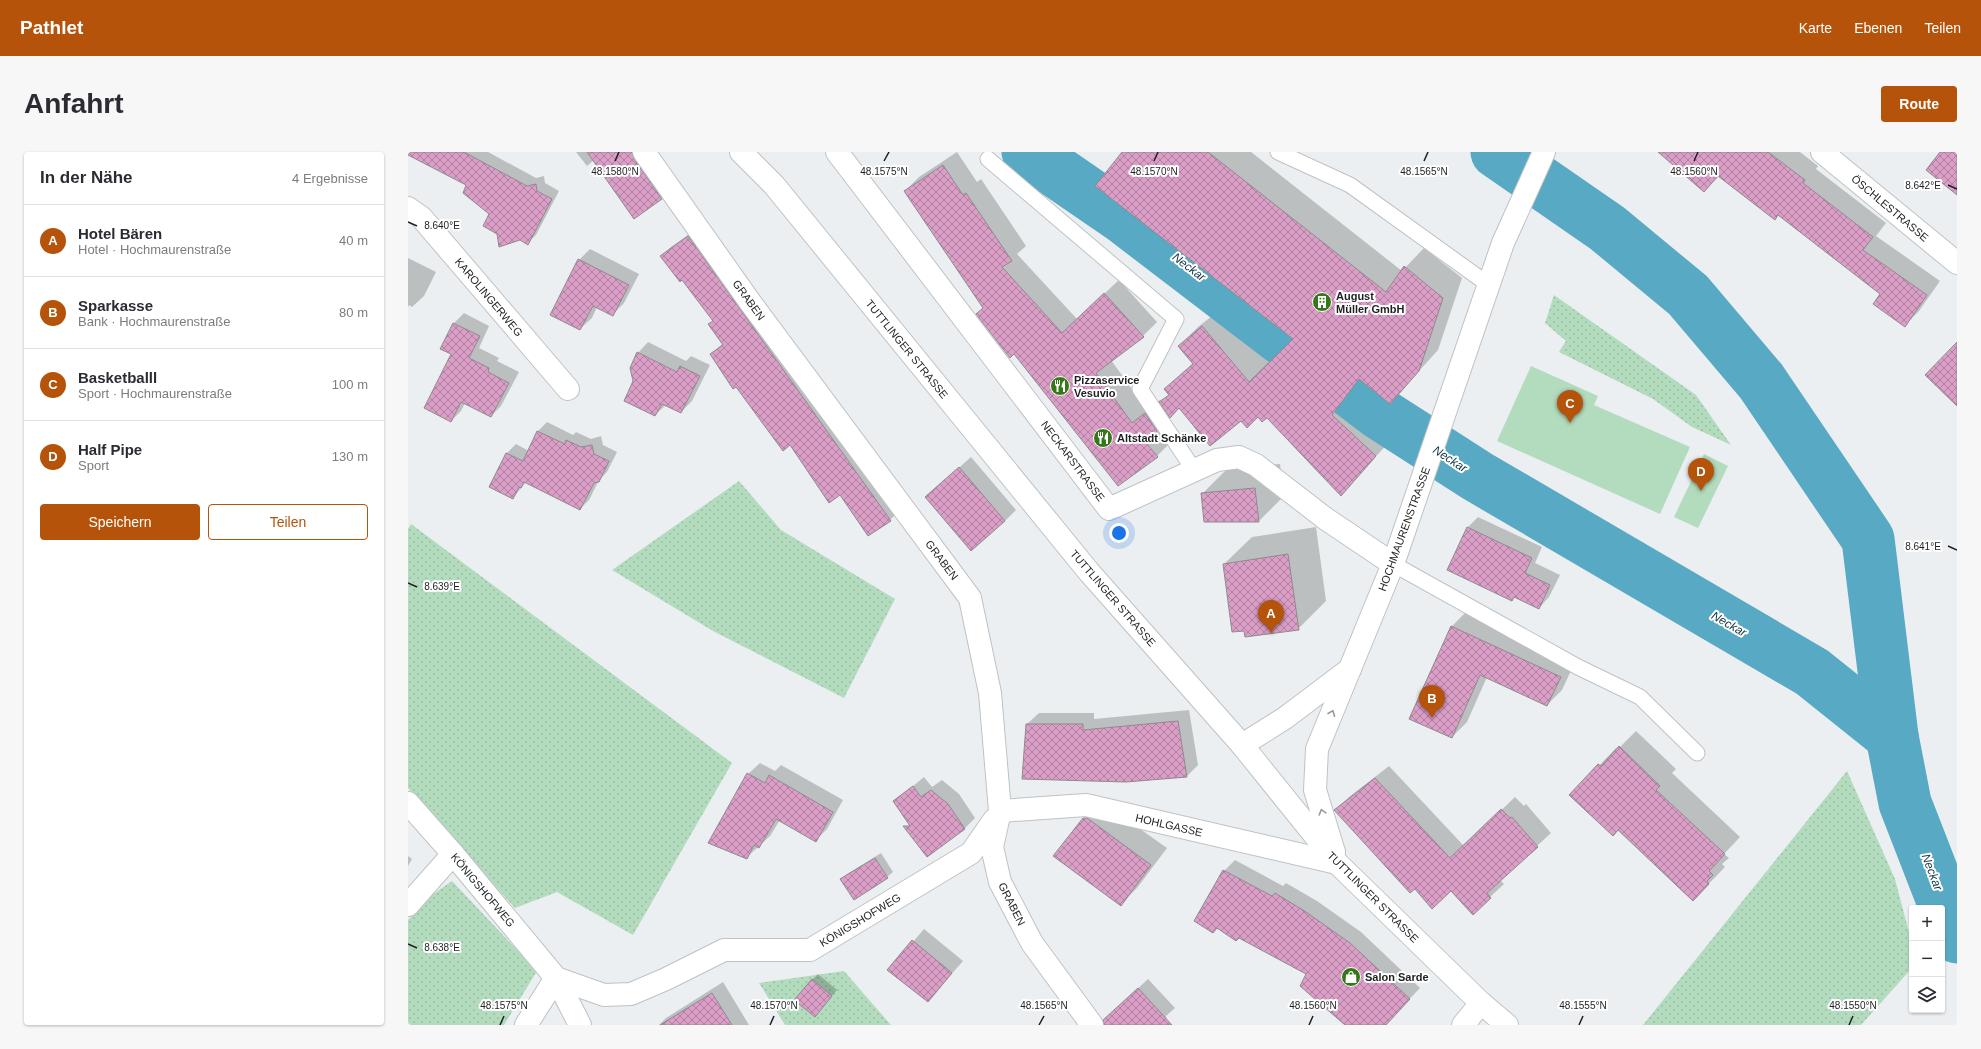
<!DOCTYPE html>
<html lang="de">
<meta charset="utf-8">
<style>
body{margin:0;font-family:Helvetica,sans-serif;background:#f7f7f7;color:#2b2b33}
.controls{position:absolute;right:12px;bottom:12px;display:grid;overflow:hidden;border-radius:4px;box-shadow:0 1px 3px #0004}
.controls button{width:36px;height:36px;display:grid;place-items:center;padding:0;border:0;border-bottom:1px solid #e1e1e2;background:#fff;color:#2b2b33;font:20px sans-serif}
.you{position:absolute;left:711px;top:381px;width:14px;height:14px;margin:-10px;border:3px solid #fff;border-radius:50%;background:#1a73e8;box-shadow:0 0 0 6px #1a73e833}
.badge{display:grid;place-items:center;width:26px;height:26px;border-radius:50%;background:#b45309;color:#fff;font-size:13px;font-weight:700}
.pin{position:absolute;translate:-50% -33px;filter:drop-shadow(0 1px 2px #0008)}
.pin::after{content:'';position:absolute;top:21px;width:14px;height:12px;background:inherit;clip-path:polygon(0 0,100% 0,50% 100%)}
.list{margin:0;padding:0;list-style:none}
h2{display:flex;justify-content:space-between;align-items:center;height:52px;margin:0;padding:0 16px;font-size:17px}
h2 small{font-size:13px;font-weight:400;color:#7c7c81}
.list li{display:grid;grid-template-columns:26px 1fr auto;gap:12px;align-items:center;box-sizing:border-box;height:72px;padding:0 16px;border-top:1px solid #e1e1e2}
.list b{display:block;font-size:15px;white-space:nowrap}
.list p{margin:0;font-size:13px;white-space:nowrap;color:#7c7c81}
.list em{font-size:13px;font-style:normal;color:#7c7c81}
.actions{display:flex;gap:8px;padding:12px 16px}
.actions a{flex:1;padding:9px 0;border:1px solid #b45309;border-radius:4px;text-align:center;font-size:14px;color:#b45309}
.actions .main{background:#b45309;color:#fff}
.icon{flex:none;width:22px;height:22px;fill:none;stroke:currentColor;stroke-width:2;stroke-linecap:round;stroke-linejoin:round}
.map{position:relative;flex:none;width:1549px;height:873px;overflow:hidden;border-radius:4px}
header{display:flex;align-items:center;gap:24px;box-sizing:border-box;height:56px;padding:0 20px;background:#b45309;color:#fff}
header strong{font-size:19px}
nav{display:flex;gap:22px;margin-inline-start:auto;font-size:14px}
.intro{display:flex;align-items:center;justify-content:space-between;box-sizing:border-box;height:96px;padding:0 24px}
h1{margin:0;font-size:28px}
.button{padding:10px 18px;border-radius:4px;background:#b45309;color:#fff;font-size:14px;font-weight:700}
main{display:flex;gap:24px;padding:0 24px}
aside{flex:1;background:#fff;border-radius:4px;box-shadow:0 1px 3px #0004}
.map>svg:first-child{display:block}
.grass{fill:url(#grass-dots)}
.garden{fill:#b3dbbe}
.shadow{fill:#0003}
.lines{fill:none;stroke-linecap:round;stroke-linejoin:round}
.river{stroke:#58a9c4;stroke-width:53}
.building{fill:url(#building-cross-hatch);stroke:#8e8b8d}
.service-casing{stroke:#bfc2c4;stroke-width:17}
.minor-casing{stroke:#bfc2c4;stroke-width:24}
.tertiary-casing{stroke:#bfc2c4;stroke-width:24}
.service{stroke:#fff;stroke-width:15}
.minor{stroke:#fff;stroke-width:22}
.tertiary{stroke:#fff;stroke-width:22}
.oneway{stroke:#9a9a9b}
.ticks{fill:none;stroke:#1e1f20;stroke-width:1.5}
.labels{text-anchor:middle;dominant-baseline:central;stroke-width:4;stroke-linejoin:round;paint-order:stroke}
.street-label{font-size:11px;fill:#1e1f20;stroke:#fff}
.poi-label{font-size:11px;font-weight:bold;fill:#1e1f20;stroke:#fff;text-anchor:start}
.water-label{font-size:12px;font-style:italic;fill:#103642;stroke:#fff}
.ticks-label{font-size:10px;text-anchor:middle;fill:#1e1f20;stroke:#fff;stroke-width:4;stroke-linejoin:round;paint-order:stroke}
</style>
<header>
<strong>Pathlet</strong>
<nav><a>Karte</a><a>Ebenen</a><a>Teilen</a></nav>
</header>
<div class="intro"><h1>Anfahrt</h1><a class="button">Route</a></div>
<main>
<aside>
<h2>In der Nähe<small>4 Ergebnisse</small></h2>
<ul class="list">
<li><span class="badge">A</span><div><b>Hotel Bären</b><p>Hotel · Hochmaurenstraße</p></div><em>40 m</em></li>
<li><span class="badge">B</span><div><b>Sparkasse</b><p>Bank · Hochmaurenstraße</p></div><em>80 m</em></li>
<li><span class="badge">C</span><div><b>Basketballl</b><p>Sport · Hochmaurenstraße</p></div><em>100 m</em></li>
<li><span class="badge">D</span><div><b>Half Pipe</b><p>Sport</p></div><em>130 m</em></li>
</ul>
<div class="actions"><a class="main">Speichern</a><a>Teilen</a></div>
</aside>
<div class="map">
<svg width="1549" height="873" viewBox="0 0 1549 873">
<defs>
<pattern id="grass-dots" width="8" height="8" patternUnits="userSpaceOnUse"><rect width="8" height="8" fill="#b3dbbe"/><path d="M2 2h.1M6 6h.1" fill="none" stroke="#9abca3" stroke-width="1.8" stroke-linecap="round"/></pattern>
<pattern id="building-cross-hatch" width="8" height="8" patternUnits="userSpaceOnUse"><rect width="8" height="8" fill="#da9ec7"/><path d="M0 0l8 8M0 8l8-8" fill="none" stroke="#b080a1"/></pattern>
</defs>
<rect width="100%" height="100%" fill="#eceff1"/>
<!-- grass -->
<g class="grass">
<polygon points="1146,143 1288,243 1323,293 1284,275 1245,247 1151,200 1158,189 1137,171"/>
<polygon points="331,329 373,378 487,447 436,546 305,479 204,418"/>
<polygon points="3,372 324,611 225,783 149,740 107,756 0,636 0,377"/>
<polygon points="1439,619 1487,727 1504,792 1504,816 1453,873 1235,873"/>
<polygon points="44,729 129,819 96,873 0,873 0,768 24,743"/>
<polygon points="436,819 483,873 377,873 351,831"/>
</g>
<!-- garden -->
<g class="garden">
<polygon points="1123,214 1190,244 1186,253 1282,295 1252,362 1089,289"/>
<polygon points="1296,302 1320,314 1290,376 1266,365"/>
</g>
<!-- shadow -->
<g class="shadow">
<polygon points="0,0 80,0 128,26 136,24 137,31 151,39 128,83 119,91 112,87 90,82 83,62 60,32 0,2"/>
<polygon points="168,0 240,0 264,35 253,46 186,8 179,14"/>
<polygon points="549,0 569,30 573,27 618,94 609,102 669,167 711,128 749,170 735,184 703,208 739,258 752,248 753,250 761,242 757,237 785,211 771,194 790,175 814,156 861,211 886,187 716,0 843,0 994,119 1016,96 1054,126 1030,198 982,251 954,228 943,243 986,285 933,342 859,264 772,255 752,276 763,290 749,304 710,333 576,156 497,39 511,25"/>
<polygon points="1251,0 1392,0 1410,14 1408,17 1478,71 1468,84 1532,129 1511,159 1497,173 1474,141 1371,63 1367,66 1311,24 1296,39"/>
<polygon points="291,75 492,358 482,368 461,383 432,341 382,292 328,234 303,202 315,191 302,172 306,168 274,127 253,104 263,95"/>
<polygon points="182,97 231,122 216,151 204,163 189,155 184,166 172,177 171,108"/>
<polygon points="0,106 28,120 16,144 4,155 1,153 0,155"/>
<polygon points="56,161 81,174 71,196 91,206 89,209 111,220 93,254 83,264 57,251 53,259 43,269 44,202 33,196 46,171"/>
<polygon points="240,190 278,209 283,204 302,213 284,249 273,260 258,253 247,263 226,229 230,201"/>
<polygon points="139,270 165,283 168,280 183,287 193,284 195,293 209,300 199,320 191,328 181,348 172,357 118,330 105,346 82,334 99,301 108,292 121,299 130,279"/>
<polygon points="563,305 608,358 597,369 518,345"/>
<polygon points="872,312 876,344 851,369 794,342 819,317"/>
<polygon points="1070,365 1134,395 1127,411 1152,423 1141,445 1131,456 1107,445 1104,448 1040,417 1060,375"/>
<polygon points="908,375 918,449 890,477 837,477 816,412 844,385"/>
<polygon points="1059,459 1167,510 1154,538 1139,553 1079,525 1059,570 1044,585 1002,566 1044,474"/>
<polygon points="781,558 790,613 779,624 718,629 619,572 631,561 686,561 686,567"/>
<polygon points="1228,579 1268,617 1264,621 1332,685 1316,702 1321,706 1314,712 1317,715 1285,748 1210,677 1163,643 1208,596 1209,598"/>
<polygon points="352,611 367,619 373,613 435,648 419,677 408,688 372,668 362,684 338,706 340,622"/>
<polygon points="981,614 1056,694 1107,645 1116,654 1118,652 1143,681 1092,728 1096,732 1082,745 1043,738 1007,736 928,658 941,645"/>
<polygon points="516,625 524,635 534,628 551,642 567,666 557,676 519,704 507,678 486,650"/>
<polygon points="694,650 759,696 729,736 713,752 678,666"/>
<polygon points="473,701 485,720 479,725 433,727 439,722"/>
<polygon points="0,704 4,707 0,714"/>
<polygon points="827,708 875,734 878,731 909,749 953,780 1012,836 977,873 937,873 900,822 832,785 787,769 816,719"/>
<polygon points="516,777 555,809 520,849 481,818"/>
<polygon points="410,822 429,838 412,858 404,828"/>
<polygon points="740,827 767,856 758,864 759,873 710,873 711,854"/>
<polygon points="315,830 341,873 251,873 258,866"/>
</g>
<g class="lines">
<!-- river -->
<g class="river">
<polyline points="620,0 716,66 971,261 1069,324 1404,520 1484,584"/>
<polyline points="1089,0 1199,76 1280,143 1353,229 1460,387 1484,584 1497,651 1549,785"/>
</g>
</g>
<!-- building -->
<g class="building">
<polygon points="0,0 56,0 119,34 128,32 129,39 144,47 120,93 112,88 91,95 89,82 75,74 81,62 55,41 58,33 0,3"/>
<polygon points="179,0 224,0 226,7 254,47 226,67"/>
<polygon points="714,0 800,0 978,140 996,114 1035,146 1011,219 982,252 951,227 924,263 968,304 933,344 859,266 854,270 850,265 839,276 833,269 802,294 771,256 762,266 751,250 761,243 756,237 785,212 770,194 794,174 841,230 885,187 687,34"/>
<polygon points="1250,0 1360,0 1397,28 1395,31 1465,85 1455,98 1519,143 1497,175 1465,152 1472,142 1370,63 1367,68 1310,24 1296,40"/>
<polygon points="1532,0 1549,0 1549,43 1518,18"/>
<polygon points="535,13 555,43 558,41 604,109 594,115 654,181 696,141 736,185 688,221 724,271 737,261 749,279 738,291 750,305 710,334 606,202 602,206 568,162 575,156 496,39"/>
<polygon points="280,84 483,369 460,384 432,343 421,351 382,293 375,299 328,235 325,237 302,202 315,193 300,172 305,169 274,128 272,130 252,104"/>
<polygon points="170,107 221,133 205,164 185,154 172,178 142,163"/>
<polygon points="45,171 72,184 61,206 81,216 80,220 101,231 83,265 53,250 43,270 16,256 43,202 32,197"/>
<polygon points="1549,190 1549,254 1517,223"/>
<polygon points="229,200 269,220 272,214 292,224 273,261 254,252 247,264 216,249 225,229 222,216"/>
<polygon points="129,279 157,292 158,288 173,295 184,293 186,302 201,309 191,330 186,331 172,358 116,330 113,336 111,335 105,347 81,335 98,301 115,309"/>
<polygon points="551,315 597,369 563,399 517,345"/>
<polygon points="847,336 851,370 796,370 793,341"/>
<polygon points="1059,375 1124,406 1117,421 1142,433 1131,457 1106,445 1104,449 1039,418"/>
<polygon points="880,402 891,478 837,485 836,479 824,480 815,412"/>
<polygon points="1043,474 1153,525 1139,554 1072,523 1044,586 1001,567"/>
<polygon points="770,569 779,625 718,630 614,627 618,572 675,572 675,578"/>
<polygon points="1211,594 1252,634 1248,638 1317,702 1301,719 1305,723 1299,729 1301,732 1285,749 1210,678 1205,684 1161,643 1190,612 1193,614"/>
<polygon points="339,621 357,631 361,623 425,660 408,690 368,667 351,696 346,693 339,707 300,691"/>
<polygon points="967,626 1042,706 1093,657 1102,666 1104,665 1130,695 1079,741 1083,746 1065,763 1043,739 1024,757 1007,737 1002,741 926,658"/>
<polygon points="505,634 513,645 523,638 540,652 557,677 519,705 495,674 502,674 485,649"/>
<polygon points="675,666 679,666 743,713 713,754 645,704"/>
<polygon points="467,706 480,726 446,748 432,727"/>
<polygon points="815,718 864,744 867,741 898,760 942,791 1002,847 978,873 937,873 892,834 898,822 831,786 828,789 809,776 805,781 786,769"/>
<polygon points="504,788 544,821 520,850 479,818"/>
<polygon points="404,827 424,844 407,865 386,848"/>
<polygon points="730,836 764,873 696,873 695,868"/>
<polygon points="304,841 324,873 252,873"/>
</g>
<g class="lines">
<defs>
<g id="service">
<polyline points="870,0 942,33 1081,133"/>
<polyline points="580,7 768,167 732,237 786,318"/>
<polyline points="985,412 1170,515 1232,545 1289,601"/>
</g>
<g id="minor">
<polyline points="236,0 342,150 562,446 582,541 592,659 584,695 592,730 624,791 684,873"/>
<polyline points="429,0 701,357 809,308 831,305 848,313 918,367 985,412"/>
<polyline points="1414,0 1549,111"/>
<polyline points="0,56 13,65 160,237"/>
<polyline points="0,651 45,702 148,826 196,843 223,842 258,827 316,798 402,798 563,701 586,668"/>
<polyline points="592,659 678,653 929,711"/>
<polyline points="0,753 45,702"/>
<polyline points="148,826 172,873"/>
<polyline points="118,873 148,826"/>
<polyline points="1055,873 1073,851"/>
</g>
<g id="tertiary">
<polyline points="333,0 366,33 681,420 834,593 929,711 1073,851 1099,873"/>
<polyline points="834,593 877,566 942,517"/>
<polyline points="926,700 907,638 909,597 985,412 1095,91 1136,0"/>
</g>
</defs>
<!-- service casing -->
<use href="#service" class="service-casing"/>
<!-- minor casing -->
<use href="#minor" class="minor-casing"/>
<!-- tertiary casing -->
<use href="#tertiary" class="tertiary-casing"/>
<!-- service -->
<use href="#service" class="service"/>
<!-- minor -->
<use href="#minor" class="minor"/>
<!-- tertiary -->
<use href="#tertiary" class="tertiary"/>
</g>
<!-- one-way arrows -->
<defs><path id="oneway-chevron" d="M-2-3.5L2.5 0L-2 3.5" fill="none" stroke-width="1.6" stroke-linecap="round" stroke-linejoin="round"/></defs>
<g class="oneway">
<use href="#oneway-chevron" transform="translate(924 561) rotate(-68)"/>
<use href="#oneway-chevron" transform="translate(914 660) rotate(-107)"/>
</g>
<!-- ticks -->
<path class="ticks" d="M 207,9 L 211,0M 476,9 L 481,0M 746,9 L 750,0M 1016,9 L 1020,0M 1286,9 L 1290,0M 1540,33 L 1549,37M 0,70 L 9,74M 1540,394 L 1549,398M 0,431 L 9,435M 0,792 L 9,796M 92,873 L 96,864M 362,873 L 366,864M 631,873 L 636,864M 901,873 L 905,864M 1171,873 L 1175,864M 1441,873 L 1445,864"/>
<!-- icons -->
<defs>
<symbol id="building-disc" viewBox="-11 -11 22 22"><circle r="9.5" fill="#357819" stroke="#fff"/><path d="M-4-6H4V6H1V3H-1V6H-4ZM-2.5-4.3h1.7v1.8h-1.7ZM.8-4.3h1.7v1.8H.8ZM-2.5-1h1.7V.8h-1.7ZM.8-1h1.7V.8H.8Z" fill="#fff"/></symbol>
<symbol id="restaurant-disc" viewBox="-11 -11 22 22"><circle r="9.5" fill="#357819" stroke="#fff"/><path d="M-5-6h1v4h1v-4h1v4h1v-4h1v5L-1.5 .5V6h-2V.5L-5-1ZM5-6V6H3V1.5H1.5Q1.5-4 5-6Z" fill="#fff"/></symbol>
<symbol id="shop-disc" viewBox="-11 -11 22 22"><circle r="9.5" fill="#357819" stroke="#fff"/><path d="M-5-2.5h2.3a2.7 3.5 0 0 1 5.4 0H5L5.5 6h-11ZM-1.5-2.5h3a1.5 2.3 0 0 0-3 0Z" fill="#fff"/></symbol>
</defs>
<g fill-rule="evenodd">
<use href="#building-disc" x="903" y="139" width="22" height="22"/>
<use href="#restaurant-disc" x="641" y="223" width="22" height="22"/>
<use href="#restaurant-disc" x="684" y="275" width="22" height="22"/>
<use href="#shop-disc" x="932" y="814" width="22" height="22"/>
</g>
<g class="labels">
<!-- street labels -->
<g class="street-label">
<text transform="translate(1482 56) rotate(40)">ÖSCHLESTRASSE</text>
<text transform="translate(81 145) rotate(50)">KAROLINGERWEG</text>
<text transform="translate(341 148) rotate(54)">GRABEN</text>
<text transform="translate(499 197) rotate(51)">TUTTLINGER STRASSE</text>
<text transform="translate(665 309) rotate(53)">NECKARSTRASSE</text>
<text transform="translate(996 377) rotate(-70)">HOCHMAURENSTRASSE</text>
<text transform="translate(534 408) rotate(53)">GRABEN</text>
<text transform="translate(705 446) rotate(49)">TUTTLINGER STRASSE</text>
<text transform="translate(761 673) rotate(13)">HOHLGASSE</text>
<text transform="translate(75 738) rotate(50)">KÖNIGSHOFWEG</text>
<text transform="translate(965 745) rotate(45)">TUTTLINGER STRASSE</text>
<text transform="translate(604 752) rotate(63)">GRABEN</text>
<text transform="translate(452 768) rotate(-31)">KÖNIGSHOFWEG</text>
</g>
<!-- poi labels -->
<g class="poi-label">
<text x="928" y="144">August<tspan x="928" dy="13">Müller GmbH</tspan></text>
<text x="666" y="228">Pizzaservice<tspan x="666" dy="13">Vesuvio</tspan></text>
<text x="709" y="286">Altstadt Schänke</text>
<text x="957" y="825">Salon Sarde</text>
</g>
<!-- water labels -->
<g class="water-label">
<text transform="translate(781 115) rotate(37)">Neckar</text>
<text transform="translate(1042 307) rotate(33)">Neckar</text>
<text transform="translate(1321 472) rotate(30)">Neckar</text>
<text transform="translate(1524 720) rotate(69)">Neckar</text>
</g>
</g>
<g class="ticks-label">
<text x="207" y="23">48.1580°N</text>
<text x="476" y="23">48.1575°N</text>
<text x="746" y="23">48.1570°N</text>
<text x="1016" y="23">48.1565°N</text>
<text x="1286" y="23">48.1560°N</text>
<text x="1515" y="37">8.642°E</text>
<text x="34" y="77">8.640°E</text>
<text x="1515" y="398">8.641°E</text>
<text x="34" y="438">8.639°E</text>
<text x="34" y="799">8.638°E</text>
<text x="96" y="857">48.1575°N</text>
<text x="366" y="857">48.1570°N</text>
<text x="636" y="857">48.1565°N</text>
<text x="905" y="857">48.1560°N</text>
<text x="1175" y="857">48.1555°N</text>
<text x="1445" y="857">48.1550°N</text>
</g>
</svg>
<div class="controls">
<button>+</button>
<button>−</button>
<button><svg class="icon" aria-label="layers" viewBox="0 0 24 24"><path d="M12 4l9 5-9 5-9-5zM3 14l9 5 9-5"/></svg></button>
</div>
<div class="you"></div>
<div class="pin badge" style="left:863px;top:481px">A</div>
<div class="pin badge" style="left:1024px;top:566px">B</div>
<div class="pin badge" style="left:1162px;top:271px">C</div>
<div class="pin badge" style="left:1293px;top:339px">D</div>
</div>
</main>
